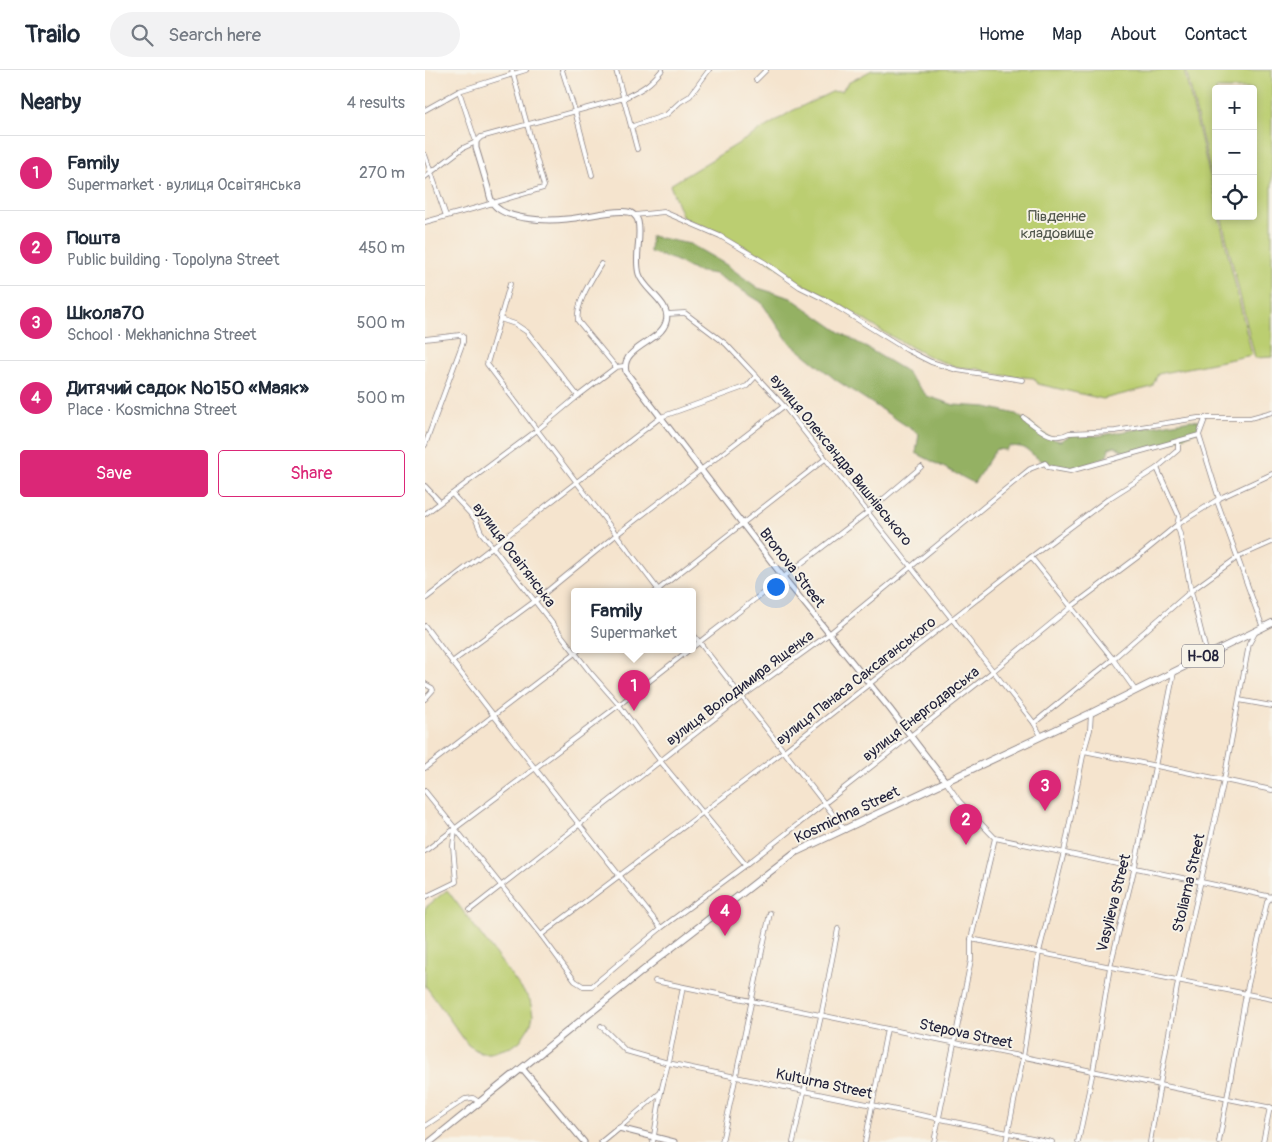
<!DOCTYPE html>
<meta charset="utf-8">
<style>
body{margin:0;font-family:Pangolin,sans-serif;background:#f2f2f3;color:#1f2937}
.controls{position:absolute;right:15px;top:15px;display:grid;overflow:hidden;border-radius:5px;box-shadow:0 2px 8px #0003}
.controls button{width:45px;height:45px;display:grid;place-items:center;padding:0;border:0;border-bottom:1px solid #e0e1e3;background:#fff;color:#1f2937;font:25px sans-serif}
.you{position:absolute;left:350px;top:516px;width:18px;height:18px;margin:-12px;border:4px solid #fff;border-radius:50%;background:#1a73e8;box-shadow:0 0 0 8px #1a73e833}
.badge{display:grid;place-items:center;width:32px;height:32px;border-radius:50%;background:#db2777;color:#fff;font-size:16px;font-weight:700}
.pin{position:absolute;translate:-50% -41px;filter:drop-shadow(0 1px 2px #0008)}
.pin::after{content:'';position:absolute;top:26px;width:18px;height:15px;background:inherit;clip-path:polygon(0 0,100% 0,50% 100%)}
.popup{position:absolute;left:146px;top:518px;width:125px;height:65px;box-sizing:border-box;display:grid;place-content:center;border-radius:5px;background:#fff;filter:drop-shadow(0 1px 4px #0005);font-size:16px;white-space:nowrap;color:#747a83}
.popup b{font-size:19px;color:#1f2937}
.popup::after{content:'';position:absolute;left:50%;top:100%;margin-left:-10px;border:10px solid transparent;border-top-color:#fff}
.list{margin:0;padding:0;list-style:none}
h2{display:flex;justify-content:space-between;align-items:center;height:65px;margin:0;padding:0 20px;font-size:21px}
h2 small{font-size:16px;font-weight:400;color:#747a83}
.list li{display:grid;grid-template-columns:32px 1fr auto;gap:15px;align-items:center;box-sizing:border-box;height:75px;padding:0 20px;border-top:1px solid #e0e1e3}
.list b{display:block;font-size:19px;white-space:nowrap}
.list p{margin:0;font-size:16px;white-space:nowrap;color:#747a83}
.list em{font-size:16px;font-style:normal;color:#747a83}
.actions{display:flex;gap:10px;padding:15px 20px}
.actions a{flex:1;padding:11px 0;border:1px solid #db2777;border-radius:5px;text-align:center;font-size:18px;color:#db2777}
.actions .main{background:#db2777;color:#fff}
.icon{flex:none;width:28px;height:28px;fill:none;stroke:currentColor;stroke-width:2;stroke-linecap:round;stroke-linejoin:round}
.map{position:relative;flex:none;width:847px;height:1072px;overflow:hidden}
header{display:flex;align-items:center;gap:30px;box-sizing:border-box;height:70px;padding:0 25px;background:#fff;border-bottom:1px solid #e0e1e3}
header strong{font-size:24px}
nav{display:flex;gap:28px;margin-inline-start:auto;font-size:18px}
.search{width:350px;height:45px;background:#f2f2f3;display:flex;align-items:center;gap:12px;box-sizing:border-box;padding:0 18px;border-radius:28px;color:#747a83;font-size:19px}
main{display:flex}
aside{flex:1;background:#fff}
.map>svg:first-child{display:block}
.green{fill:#bbce71;stroke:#6e7856}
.forest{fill:#94b163;stroke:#5b6a4f}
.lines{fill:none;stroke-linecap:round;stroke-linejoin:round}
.minor-casing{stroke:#8c8384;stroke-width:5.5}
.tertiary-casing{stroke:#8c8384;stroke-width:7}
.primary-casing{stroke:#8c8384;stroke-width:8}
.minor{stroke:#fff;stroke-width:4}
.tertiary{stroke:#fff;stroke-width:5}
.primary{stroke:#fff;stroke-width:6}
.labels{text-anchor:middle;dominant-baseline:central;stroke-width:4;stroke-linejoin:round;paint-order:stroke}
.shield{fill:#f7f3e8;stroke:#62616f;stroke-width:1}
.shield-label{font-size:14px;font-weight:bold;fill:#22223b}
.park-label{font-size:15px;fill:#50564b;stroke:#f7f3e8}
.street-label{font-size:15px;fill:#22223b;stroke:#f7f3e8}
</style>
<header>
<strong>Trailo</strong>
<div class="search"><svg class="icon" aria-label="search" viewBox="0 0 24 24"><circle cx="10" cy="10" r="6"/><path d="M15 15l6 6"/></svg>Search here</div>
<nav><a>Home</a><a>Map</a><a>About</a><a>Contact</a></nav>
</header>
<main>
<aside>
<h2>Nearby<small>4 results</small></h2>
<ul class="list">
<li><span class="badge">1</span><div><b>Family</b><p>Supermarket · вулиця Освітянська</p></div><em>270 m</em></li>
<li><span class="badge">2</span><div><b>Пошта</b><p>Public building · Topolyna Street</p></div><em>450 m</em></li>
<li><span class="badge">3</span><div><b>Школа70</b><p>School · Mekhanichna Street</p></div><em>500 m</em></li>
<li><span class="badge">4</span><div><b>Дитячий садок №150 «Маяк»</b><p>Place · Kosmichna Street</p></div><em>500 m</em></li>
</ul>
<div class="actions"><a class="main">Save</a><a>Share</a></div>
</aside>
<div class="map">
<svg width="847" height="1072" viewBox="0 0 847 1072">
<rect width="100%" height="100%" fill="#f7f3e8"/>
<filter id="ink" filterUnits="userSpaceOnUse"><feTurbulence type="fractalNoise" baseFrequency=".02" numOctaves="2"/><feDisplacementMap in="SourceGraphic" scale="10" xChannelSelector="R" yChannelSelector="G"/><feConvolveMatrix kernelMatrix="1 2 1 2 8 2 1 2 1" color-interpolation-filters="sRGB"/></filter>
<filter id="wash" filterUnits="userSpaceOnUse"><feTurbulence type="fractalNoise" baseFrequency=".0096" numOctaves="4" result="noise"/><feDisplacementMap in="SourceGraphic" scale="20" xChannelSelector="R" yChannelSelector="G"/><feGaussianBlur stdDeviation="1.12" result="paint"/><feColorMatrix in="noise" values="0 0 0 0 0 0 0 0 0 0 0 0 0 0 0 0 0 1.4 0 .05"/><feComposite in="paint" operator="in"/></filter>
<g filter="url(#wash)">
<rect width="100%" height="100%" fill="#f5e4ce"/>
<!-- green -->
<g class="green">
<polygon points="447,0 759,0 791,131 791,146 794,146 827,285 733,304 727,317 678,329 613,314 609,308 574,305 554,299 532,297 507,288 460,263 401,226 378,214 335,185 297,164 258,148 245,115 367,41 407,22 417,21 423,13"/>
<polygon points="761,0 847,0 847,287 830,288 796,146 828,146 828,19 791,19 791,125"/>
<polygon points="22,820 105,930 108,945 106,954 95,971 86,977 65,983 56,983 43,975 0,915 0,838"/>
</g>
<!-- forest -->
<path class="forest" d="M 226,166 L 265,174 L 300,194 L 333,218 L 366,228 L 415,262 L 479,300 L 502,326 L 529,335 L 562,337 L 591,344 L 625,368 L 635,371 L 648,364 L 672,366 L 766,350 L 774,351 L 772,361 L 751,370 L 702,384 L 690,376 L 684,378 L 682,386 C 660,397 645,402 622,392 C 617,390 619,393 615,390 C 599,379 605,377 584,376 L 581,380 L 571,379 L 549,413 L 491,383 L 494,364 L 411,310 L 364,272 L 336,232 L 290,204 L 270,201 L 250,190 L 225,182 Z"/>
</g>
<g filter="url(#ink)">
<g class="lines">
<defs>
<g id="minor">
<polyline points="137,0 150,41 167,105"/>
<polyline points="191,0 212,79"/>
<polyline points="331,10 341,0"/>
<polyline points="34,21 51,72"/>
<polyline points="0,40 34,21 101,0"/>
<polyline points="208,56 241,45 255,32 265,26 284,0"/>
<polyline points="0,85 21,146"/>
<path d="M 0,107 L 38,78 L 51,72 L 56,67 L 199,28 C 216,20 225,15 237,0"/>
<polyline points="210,145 239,142 295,166 339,192 375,217 399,229 482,280 506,292 532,300 597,310"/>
<polyline points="0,152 51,138 118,118 119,116 87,0"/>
<path d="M 176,194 C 167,209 150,234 153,251 L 191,297"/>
<polyline points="85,214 62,294 235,522"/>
<polyline points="242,244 260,243 301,274 359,336 609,653 616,666"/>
<polyline points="75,249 90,254 102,262 153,326"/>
<polyline points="0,269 35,265 38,266 38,272 0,375"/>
<path d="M 599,348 C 613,358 627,373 644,363 L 690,361 L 773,348 L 825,348 L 847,342"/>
<polyline points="774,365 794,429 792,431 838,558"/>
<polyline points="732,398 754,446 752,455 755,464 766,521 782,585"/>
<polyline points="0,416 15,432"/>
<polyline points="27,424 51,450 56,462 165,602 194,635 236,692 321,795"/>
<polyline points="0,444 111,361 153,326 191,297 199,296"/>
<polyline points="606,487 688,589 710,620"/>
<polyline points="230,522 400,389"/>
<polyline points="0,529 236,347 322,316 331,306"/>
<path d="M 0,556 C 77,658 157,758 236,858"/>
<polyline points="268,564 420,760"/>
<polyline points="268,577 443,442 496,397"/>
<polyline points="27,592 110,531 191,465 359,336"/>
<polyline points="0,614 7,618 8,620 0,629"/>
<polyline points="814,630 847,636"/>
<polyline points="609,653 688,589 766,521 813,487 847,472"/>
<polyline points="659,681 847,720"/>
<polyline points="0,698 154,580"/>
<polyline points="0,721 116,865 150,911 158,916 167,916 236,858 321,795 400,733 567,602 646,537 714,486 752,455 795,428 847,404"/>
<polyline points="570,768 847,827"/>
<polyline points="0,781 194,635 264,580"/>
<polyline points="0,827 31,812 28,776 30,759"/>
<polyline points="45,840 317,627 404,564 605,399 620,393 623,397 645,401 774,365 780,349"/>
<polyline points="116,865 359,681 606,487 683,429 732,398 753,380 753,372"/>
<polyline points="546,869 847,929"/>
<polyline points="230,911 847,1038"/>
<polyline points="176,956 201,981 243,993 627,1072"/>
<polyline points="0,1056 40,1029 48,1028 54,1032"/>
<polyline points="194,1058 236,1022"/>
<polyline points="228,1072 236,1022 243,993 258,917"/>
<polyline points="297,1072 345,843"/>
<polyline points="368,1072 396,946 413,859"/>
<polyline points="440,1072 462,959"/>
<polyline points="509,1072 546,890 546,869 570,768 534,731 521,712"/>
<polyline points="581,1072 598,987 614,882 639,782 659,681 665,660 666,643"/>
<polyline points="653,1072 668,1001 685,897 710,796 749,602"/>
<polyline points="725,1072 753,911 799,710 824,574 830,563"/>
<polyline points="794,1072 821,924 842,832 847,826"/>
<polyline points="838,1072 845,1037"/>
</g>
<g id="tertiary">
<path d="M 51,72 L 51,78 C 55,91 59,104 63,118 C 64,122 65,128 67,132 C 78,151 124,151 142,149 C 158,148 189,139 203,142 C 207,142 212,147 213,151 C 217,167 209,187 214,204 C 219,221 247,233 241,252 C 235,273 195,277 201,302 L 359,508 L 465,639 L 521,712"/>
<polyline points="97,998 159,1072"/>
<polyline points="177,1072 194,1058 249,1072"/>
</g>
<polyline id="primary" points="5,1072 231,890 369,783 666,643 847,553"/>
</defs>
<!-- minor casing -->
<use href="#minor" class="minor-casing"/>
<!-- tertiary casing -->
<use href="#tertiary" class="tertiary-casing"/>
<!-- primary casing -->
<use href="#primary" class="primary-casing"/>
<!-- minor -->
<use href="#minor" class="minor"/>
<!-- tertiary -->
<use href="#tertiary" class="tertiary"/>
<!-- primary -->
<use href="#primary" class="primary"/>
</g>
</g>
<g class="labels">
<!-- shield labels -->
<rect class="shield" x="757" y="574.5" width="42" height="23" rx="4"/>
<g class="shield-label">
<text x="778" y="586">Н-08</text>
</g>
<!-- park labels -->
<g class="park-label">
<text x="632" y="146">Південне<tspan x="632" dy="17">кладовище</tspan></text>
</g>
<!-- street labels -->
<g class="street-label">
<text transform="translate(416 390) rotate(51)">вулиця Олександра Вишнівського</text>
<text transform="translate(89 485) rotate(53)">вулиця Освітянська</text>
<text transform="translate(367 498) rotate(52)">Bronova Street</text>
<text transform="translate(431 611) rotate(-38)">вулиця Панаса Саксаганського</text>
<text transform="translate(315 618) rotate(-37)">вулиця Володимира Ященка</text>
<text transform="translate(496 644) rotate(-38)">вулиця Енергодарська</text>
<text transform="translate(422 745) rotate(-25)">Kosmichna Street</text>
<text transform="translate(764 813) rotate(-77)">Stoliarna Street</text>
<text transform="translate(689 833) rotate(-76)">Vasylieva Street</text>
<text transform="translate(541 964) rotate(12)">Stepova Street</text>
<text transform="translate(399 1014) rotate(12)">Kulturna Street</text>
</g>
</g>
</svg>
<div class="controls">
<button>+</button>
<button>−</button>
<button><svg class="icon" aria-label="locate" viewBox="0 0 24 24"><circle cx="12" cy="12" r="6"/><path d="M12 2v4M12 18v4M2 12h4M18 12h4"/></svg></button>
</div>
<div class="you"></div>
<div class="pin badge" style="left:209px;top:641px">1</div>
<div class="popup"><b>Family</b>Supermarket</div>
<div class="pin badge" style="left:541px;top:775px">2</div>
<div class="pin badge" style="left:620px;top:741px">3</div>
<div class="pin badge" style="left:300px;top:866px">4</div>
</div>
</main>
